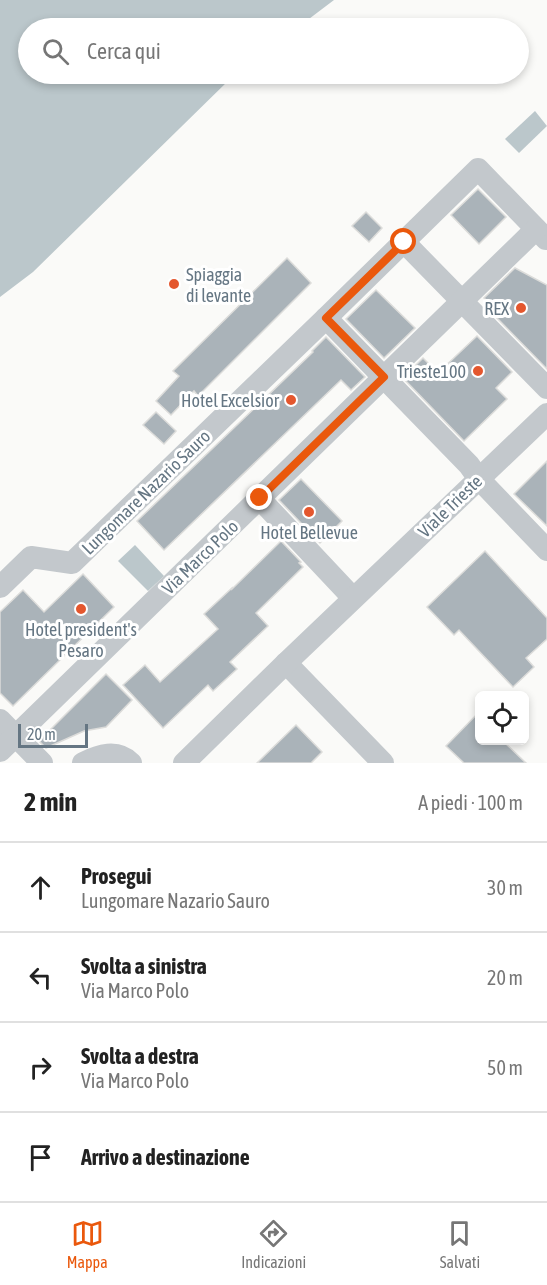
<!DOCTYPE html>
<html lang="it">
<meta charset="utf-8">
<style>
body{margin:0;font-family:"Asap Condensed",sans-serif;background:#f6f6f6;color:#222}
.controls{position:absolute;right:18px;bottom:18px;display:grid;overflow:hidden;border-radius:9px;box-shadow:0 3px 9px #0003}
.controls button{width:54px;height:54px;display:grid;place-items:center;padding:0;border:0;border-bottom:2px solid #e0e0e0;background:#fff;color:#222;font:30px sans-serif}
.scale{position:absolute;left:18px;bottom:15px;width:70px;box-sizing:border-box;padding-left:6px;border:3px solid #657683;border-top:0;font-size:16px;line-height:21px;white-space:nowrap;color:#657683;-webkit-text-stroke:4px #fff;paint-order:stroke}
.stop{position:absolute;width:18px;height:18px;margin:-14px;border:4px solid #ea580c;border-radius:50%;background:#fff}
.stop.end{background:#ea580c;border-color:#fff;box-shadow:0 2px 6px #0008}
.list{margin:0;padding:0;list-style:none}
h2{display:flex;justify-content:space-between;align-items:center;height:78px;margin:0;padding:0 24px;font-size:26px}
h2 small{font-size:20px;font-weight:400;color:#767676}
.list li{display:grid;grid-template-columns:39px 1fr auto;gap:18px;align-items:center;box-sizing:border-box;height:90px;padding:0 24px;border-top:2px solid #e0e0e0}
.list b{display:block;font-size:22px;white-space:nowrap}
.list p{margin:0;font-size:20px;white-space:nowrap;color:#767676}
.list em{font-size:20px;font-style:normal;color:#767676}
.icon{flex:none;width:33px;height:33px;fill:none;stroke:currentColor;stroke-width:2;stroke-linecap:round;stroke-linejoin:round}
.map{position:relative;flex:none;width:547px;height:763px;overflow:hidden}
.search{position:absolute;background:#fff;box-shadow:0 3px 9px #0003;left:18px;right:18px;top:18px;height:66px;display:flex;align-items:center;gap:15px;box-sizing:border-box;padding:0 21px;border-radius:33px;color:#767676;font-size:22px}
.sheet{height:438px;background:#fff}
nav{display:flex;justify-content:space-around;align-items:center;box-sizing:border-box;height:84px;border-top:2px solid #e0e0e0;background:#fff;font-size:16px;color:#767676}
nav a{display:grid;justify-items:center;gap:3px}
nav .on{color:#ea580c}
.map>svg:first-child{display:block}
.water{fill:#bbc7cb}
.building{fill:#aab3b9;stroke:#dcdcda;stroke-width:1.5}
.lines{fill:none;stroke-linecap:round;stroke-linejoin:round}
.minor{stroke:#c3c8cc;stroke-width:22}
.route{stroke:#ea580c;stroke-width:8}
.poi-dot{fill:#e4572e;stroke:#fff;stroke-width:2}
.labels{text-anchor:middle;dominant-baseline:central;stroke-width:6;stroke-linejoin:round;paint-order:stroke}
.poi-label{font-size:18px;fill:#657683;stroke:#fff;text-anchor:end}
.street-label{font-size:18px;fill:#657683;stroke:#fff}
</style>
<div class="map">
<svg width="547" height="763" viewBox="0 0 547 763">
<rect width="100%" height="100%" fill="#fafaf8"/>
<!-- water -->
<g class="water">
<polygon points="0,0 334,0 297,28 28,28 28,74 238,74 228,81 33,272 0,297"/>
<polygon points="535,111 547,126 519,153 505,139"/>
<polygon points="135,545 164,576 148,591 118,561"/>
</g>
<!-- building -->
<g class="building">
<polygon points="478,189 506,217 479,244 451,215"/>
<polygon points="366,212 382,228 369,242 352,226"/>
<polygon points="287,258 311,283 198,396 194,391 171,415 156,401 179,376 173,371"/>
<polygon points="515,268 547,285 547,369 496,317 501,313 484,298"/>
<polygon points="376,290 415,328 384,358 346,319"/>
<polygon points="477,336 512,372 496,388 507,399 464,441 403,378 423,358 438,373"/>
<polygon points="326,337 365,377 351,390 341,380 164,550 137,521 313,352 312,351"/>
<polygon points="156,412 176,431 164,444 143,425"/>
<polygon points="547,461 547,526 514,494"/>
<polygon points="301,479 342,521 320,543 279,500"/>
<polygon points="281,541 301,562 299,563 303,567 256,613 268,626 230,662 237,669 213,691 208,685 163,728 123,685 145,665 160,682 218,629 204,614 232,588 232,589"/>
<polygon points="485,551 547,618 547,639 526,658 534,667 513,687 459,630 454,635 427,607"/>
<polygon points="83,574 114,607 13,706 0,693 0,612 23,590 44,612"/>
<polygon points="106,674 132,700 106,727 84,731 46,748 39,741"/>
<polygon points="480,711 480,741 503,741 526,763 464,763 446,746"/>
<polygon points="296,725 322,752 311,763 257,763"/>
</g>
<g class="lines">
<!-- minor -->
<g class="minor">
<polyline points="404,242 547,388"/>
<polyline points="326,318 469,465 479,479 547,550"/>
<polyline points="259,498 353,598"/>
<polyline points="0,587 31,557 72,563 326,318 478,169 546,239"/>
<polyline points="286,663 383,763"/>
<polyline points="0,720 42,763"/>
<polyline points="0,751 536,229"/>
<path d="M 83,763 C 99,755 117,749 131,763"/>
<polyline points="184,763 286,663 547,414"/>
</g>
</g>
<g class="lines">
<!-- route -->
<polyline class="route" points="260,498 384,377 326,318 404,242"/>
</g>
<!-- markers -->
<g class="poi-dot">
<circle cx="174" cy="284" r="6"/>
<circle cx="521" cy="308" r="6"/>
<circle cx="478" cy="371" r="6"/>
<circle cx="291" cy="400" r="6"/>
<circle cx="309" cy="512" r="6"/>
<circle cx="81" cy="609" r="6"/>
</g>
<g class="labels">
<!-- poi labels -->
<g class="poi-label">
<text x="186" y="274" text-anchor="start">Spiaggia<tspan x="186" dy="21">di levante</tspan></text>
<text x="509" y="308">REX</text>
<text x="466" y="371">Trieste100</text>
<text x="279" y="400">Hotel Excelsior</text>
<text x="309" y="532" text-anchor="middle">Hotel Bellevue</text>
<text x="81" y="629" text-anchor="middle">Hotel president's<tspan x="81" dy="21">Pesaro</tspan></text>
</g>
<!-- street labels -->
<g class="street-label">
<text transform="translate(146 492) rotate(-44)">Lungomare Nazario Sauro</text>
<text transform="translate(450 506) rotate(-44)">Viale Trieste</text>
<text transform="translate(200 557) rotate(-44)">Via Marco Polo</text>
</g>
</g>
</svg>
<div class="controls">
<button><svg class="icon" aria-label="locate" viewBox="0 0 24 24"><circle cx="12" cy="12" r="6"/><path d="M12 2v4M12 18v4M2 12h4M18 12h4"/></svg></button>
</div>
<div class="scale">20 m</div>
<div class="stop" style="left:404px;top:242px"></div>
<div class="stop end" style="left:260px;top:498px"></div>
<div class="search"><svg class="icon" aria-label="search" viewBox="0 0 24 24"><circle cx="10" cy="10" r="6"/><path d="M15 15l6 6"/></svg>Cerca qui</div>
</div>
<section class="sheet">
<h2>2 min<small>A piedi · 100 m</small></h2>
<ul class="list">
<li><svg class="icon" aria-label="ahead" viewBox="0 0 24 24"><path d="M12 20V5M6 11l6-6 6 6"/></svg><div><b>Prosegui</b><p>Lungomare Nazario Sauro</p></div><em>30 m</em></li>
<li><svg class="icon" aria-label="left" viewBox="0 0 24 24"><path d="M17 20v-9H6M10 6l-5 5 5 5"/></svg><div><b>Svolta a sinistra</b><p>Via Marco Polo</p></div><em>20 m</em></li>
<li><svg class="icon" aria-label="right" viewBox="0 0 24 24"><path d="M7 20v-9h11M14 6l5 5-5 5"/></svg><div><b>Svolta a destra</b><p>Via Marco Polo</p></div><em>50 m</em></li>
<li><svg class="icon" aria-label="arrive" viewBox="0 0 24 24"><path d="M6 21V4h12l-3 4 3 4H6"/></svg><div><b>Arrivo a destinazione</b></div></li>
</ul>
</section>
<nav>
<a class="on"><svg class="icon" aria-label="map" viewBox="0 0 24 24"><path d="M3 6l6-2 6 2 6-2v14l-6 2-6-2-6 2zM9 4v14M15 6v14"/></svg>Mappa</a>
<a><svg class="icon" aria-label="directions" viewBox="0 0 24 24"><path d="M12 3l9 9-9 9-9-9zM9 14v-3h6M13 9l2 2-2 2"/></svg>Indicazioni</a>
<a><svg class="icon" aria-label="saved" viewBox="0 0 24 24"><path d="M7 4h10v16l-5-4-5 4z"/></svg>Salvati</a>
</nav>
